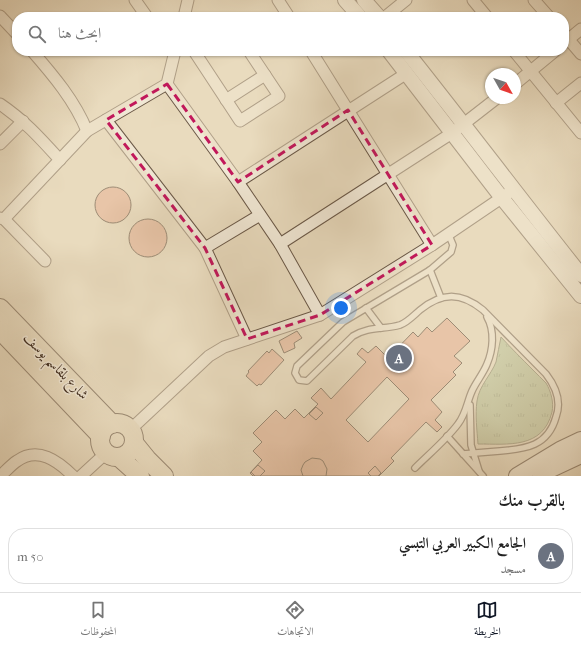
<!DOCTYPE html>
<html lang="ar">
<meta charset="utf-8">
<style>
body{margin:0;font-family:"IM FELL French Canon",Amiri,serif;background:#f6f6f6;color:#222;direction:rtl}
.compass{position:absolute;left:485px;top:68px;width:36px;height:36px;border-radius:50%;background:#fff;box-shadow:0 1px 3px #0004;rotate:130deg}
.you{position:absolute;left:341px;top:308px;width:14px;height:14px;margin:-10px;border:3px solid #fff;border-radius:50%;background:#1a73e8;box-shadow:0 0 0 6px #1a73e833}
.badge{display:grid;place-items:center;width:26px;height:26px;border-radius:50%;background:#111827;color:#fff;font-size:13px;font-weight:700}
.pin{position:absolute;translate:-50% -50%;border:2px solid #fff;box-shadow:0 1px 4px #0006}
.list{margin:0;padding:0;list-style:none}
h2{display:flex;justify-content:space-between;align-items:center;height:52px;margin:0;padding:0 16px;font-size:17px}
h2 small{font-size:13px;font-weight:400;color:#767676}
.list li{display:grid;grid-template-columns:26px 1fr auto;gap:12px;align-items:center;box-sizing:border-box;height:56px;margin:0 8px 8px;padding:0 8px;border:1px solid #e0e0e0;border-radius:16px}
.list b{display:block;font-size:15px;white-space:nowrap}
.list p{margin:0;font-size:13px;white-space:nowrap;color:#767676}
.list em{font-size:13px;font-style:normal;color:#767676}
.icon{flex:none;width:22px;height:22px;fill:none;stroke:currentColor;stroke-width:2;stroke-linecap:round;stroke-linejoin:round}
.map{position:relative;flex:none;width:581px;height:476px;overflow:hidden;direction:ltr}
.search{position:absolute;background:#fff;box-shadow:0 1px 3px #0004;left:12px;right:12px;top:12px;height:44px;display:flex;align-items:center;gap:10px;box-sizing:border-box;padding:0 14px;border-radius:16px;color:#767676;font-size:15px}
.sheet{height:116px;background:#fff}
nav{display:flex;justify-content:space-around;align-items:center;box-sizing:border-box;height:56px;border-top:1px solid #e0e0e0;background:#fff;font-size:11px;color:#767676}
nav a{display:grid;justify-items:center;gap:2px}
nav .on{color:#111827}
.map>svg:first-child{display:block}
.grass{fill:url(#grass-tufts);stroke:#7a785a}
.building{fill:#e6ac8e;stroke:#412e20;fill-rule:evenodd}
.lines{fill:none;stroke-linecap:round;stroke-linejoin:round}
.service-casing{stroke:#6b5948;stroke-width:8}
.minor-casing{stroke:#6b5948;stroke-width:13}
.tertiary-casing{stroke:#6b5948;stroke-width:16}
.secondary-casing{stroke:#412e20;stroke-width:18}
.primary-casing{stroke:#412e20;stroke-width:20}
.service{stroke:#f1e8d5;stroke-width:5.5}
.minor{stroke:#f1e8d5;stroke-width:11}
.tertiary{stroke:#f1e8d5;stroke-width:14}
.secondary{stroke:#f1e8d5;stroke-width:16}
.primary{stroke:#e9dbbe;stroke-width:18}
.marked{fill:none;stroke:#c2185b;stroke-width:3;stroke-dasharray:8 5;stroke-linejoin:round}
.labels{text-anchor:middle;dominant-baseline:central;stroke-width:3;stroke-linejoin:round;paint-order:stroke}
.street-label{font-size:14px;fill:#412e20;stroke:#f1e8d5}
</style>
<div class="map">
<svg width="581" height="476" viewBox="0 0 581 476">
<defs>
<pattern id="grass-tufts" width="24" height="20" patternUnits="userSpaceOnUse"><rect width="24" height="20" fill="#b3c194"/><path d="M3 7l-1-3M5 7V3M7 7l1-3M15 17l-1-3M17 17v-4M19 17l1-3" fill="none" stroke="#939d78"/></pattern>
</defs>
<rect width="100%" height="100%" fill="#e9dbbe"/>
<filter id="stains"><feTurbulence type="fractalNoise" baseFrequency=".005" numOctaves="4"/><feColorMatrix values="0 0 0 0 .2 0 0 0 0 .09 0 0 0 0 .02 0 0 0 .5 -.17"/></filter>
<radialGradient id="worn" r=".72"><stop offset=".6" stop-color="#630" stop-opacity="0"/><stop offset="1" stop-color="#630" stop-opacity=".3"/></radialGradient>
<!-- grass -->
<path class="grass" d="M 501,337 C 511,348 522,359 533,370 C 537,374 542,379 546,383 C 551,391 554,403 552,412 C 543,449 508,444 478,444 C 477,430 475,415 477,401 C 479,386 491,375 496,362 C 498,354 499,345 501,337 Z"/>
<!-- building -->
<g class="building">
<circle cx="113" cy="205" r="18"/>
<circle cx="148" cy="238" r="19"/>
<path d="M 447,318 L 470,341 L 454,356 L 462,363 L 453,372 L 456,375 L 431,400 L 442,412 L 435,420 L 442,427 L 437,432 L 426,422 L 391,458 L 394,461 L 379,476 L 253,476 L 250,473 L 262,460 L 253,451 L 262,442 L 253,433 L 276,410 L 285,419 L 295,409 L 304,418 L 318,404 L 311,398 L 321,388 L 331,399 L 366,362 L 357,354 L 362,348 L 368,353 L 376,346 L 388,358 L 413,332 L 418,337 L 427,327 L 432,332 ZM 387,377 L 409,399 L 368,442 L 346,420 Z"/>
<polygon points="297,331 302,338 294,343 295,348 284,353 279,341"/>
<polygon points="272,349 284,360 261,385 259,384 257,386 246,376 249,372 248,371 267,351 269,353"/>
<polygon points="316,407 323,413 316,420 309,414"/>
<polygon points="312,458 320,459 323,461 327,469 326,476 303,476 301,470 303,465 305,462"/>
<polygon points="258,465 265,471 260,476 255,476 251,472"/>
<polygon points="375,466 381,473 378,476 371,476 368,473"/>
</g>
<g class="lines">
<defs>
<g id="service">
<path d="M 448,233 L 453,245 L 451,252 L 430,270 L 343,322 L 297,366 L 295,373 L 299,380 L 307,381 L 353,336 C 369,326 383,330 400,325 C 408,322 414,315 420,310 C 442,292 461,292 483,310 L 546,374 C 556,387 562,401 556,417 C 548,446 526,449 500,451 C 488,452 475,453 463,454"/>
<polyline points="430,270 441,298"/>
<polyline points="366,308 381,328"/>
<polyline points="470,405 471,445 479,471"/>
<polyline points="447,436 483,476"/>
<path d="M 415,468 C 428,455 447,439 458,424 C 466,414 467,402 472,391 C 476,382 483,374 487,364 C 493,350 495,331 487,317"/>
</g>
<g id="minor">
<polyline points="135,0 147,17"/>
<polyline points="278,0 289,17"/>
<polyline points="473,0 487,17"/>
<polyline points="534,0 549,17"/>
<polyline points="0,16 17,34"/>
<polyline points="184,17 188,0"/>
<polyline points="385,17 406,0"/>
<polyline points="564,34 581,54"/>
<polyline points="564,43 581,29"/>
<path d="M 32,51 C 53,75 75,101 87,131"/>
<polyline points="194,51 240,121 279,96 249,51"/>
<polyline points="311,51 432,245"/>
<polyline points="514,51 581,133"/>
<polyline points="167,84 238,182 280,244 320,315"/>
<polyline points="515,84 555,51"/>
<polyline points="226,100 265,75"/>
<polyline points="556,103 581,83"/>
<path d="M 0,104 C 25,121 40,138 60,160"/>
<polyline points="106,120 205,248 247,339"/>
<polyline points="0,144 23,121"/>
<polyline points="238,182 407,73"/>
<polyline points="0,218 4,219 45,261"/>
<polyline points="4,219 87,131 167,84 175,51"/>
<polyline points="280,244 452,133 497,98"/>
<polyline points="205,248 260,215"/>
<polyline points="130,430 209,356 224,347 320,315 432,245 513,190"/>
<path d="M 0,476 C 6,471 11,465 17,461 C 38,446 58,461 73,476"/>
<polyline points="81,476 106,453"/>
</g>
<g id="tertiary">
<polyline points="345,0 360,17"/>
<polyline points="364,0 379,17"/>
<polyline points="389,51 502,198 581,296"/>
<path d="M 406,51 C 465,125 522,201 581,275"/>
</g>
<g id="secondary">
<polyline points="517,476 560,450 581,440"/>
<polyline points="541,476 551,469 581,455"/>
</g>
<g id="primary">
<polyline points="0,308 112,424"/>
<polyline points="0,330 101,436"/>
<circle cx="117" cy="440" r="17"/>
<polyline points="134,443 147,459 164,476"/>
<polyline points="119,457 140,476"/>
</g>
</defs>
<!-- service casing -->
<use href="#service" class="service-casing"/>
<!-- minor casing -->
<use href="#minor" class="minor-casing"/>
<!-- tertiary casing -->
<use href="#tertiary" class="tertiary-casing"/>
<!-- secondary casing -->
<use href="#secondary" class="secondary-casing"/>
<!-- primary casing -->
<use href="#primary" class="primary-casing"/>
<!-- service -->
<use href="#service" class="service"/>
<!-- minor -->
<use href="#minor" class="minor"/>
<!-- tertiary -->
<use href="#tertiary" class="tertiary"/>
<!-- secondary -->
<use href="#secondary" class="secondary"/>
<!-- primary -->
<use href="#primary" class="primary"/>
</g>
<!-- marked area -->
<path d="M0 0H581V476H0ZM 167,84 L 238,182 L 348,110 L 432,245 L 320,315 L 247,339 L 205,248 L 106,120 Z" fill="#e9dbbe" fill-opacity=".55" fill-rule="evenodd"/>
<path class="marked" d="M 167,84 L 238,182 L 348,110 L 432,245 L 320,315 L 247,339 L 205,248 L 106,120 Z"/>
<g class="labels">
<!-- street labels -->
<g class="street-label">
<text transform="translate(56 366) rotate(46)">شارع بلقاسم يوسف</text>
</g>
</g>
<rect width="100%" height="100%" filter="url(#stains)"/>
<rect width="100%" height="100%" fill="url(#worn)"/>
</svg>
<svg class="compass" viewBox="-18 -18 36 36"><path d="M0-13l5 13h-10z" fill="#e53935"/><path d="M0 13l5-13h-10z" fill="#767676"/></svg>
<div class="you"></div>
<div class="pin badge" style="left:399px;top:358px;background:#6b7280">A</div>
<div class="search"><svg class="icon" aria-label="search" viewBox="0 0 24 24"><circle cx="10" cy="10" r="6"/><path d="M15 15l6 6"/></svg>ابحث هنا</div>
</div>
<section class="sheet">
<h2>بالقرب منك<small></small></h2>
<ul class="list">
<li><span class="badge" style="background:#6b7280">A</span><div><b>الجامع الكبير العربي التبسي</b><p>مسجد</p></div><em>50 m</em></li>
</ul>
</section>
<nav>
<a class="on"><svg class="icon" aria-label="map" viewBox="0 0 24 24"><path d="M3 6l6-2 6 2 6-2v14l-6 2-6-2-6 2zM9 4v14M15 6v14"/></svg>الخريطة</a>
<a><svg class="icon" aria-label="directions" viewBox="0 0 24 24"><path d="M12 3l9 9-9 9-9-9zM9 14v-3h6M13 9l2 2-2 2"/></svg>الاتجاهات</a>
<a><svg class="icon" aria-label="saved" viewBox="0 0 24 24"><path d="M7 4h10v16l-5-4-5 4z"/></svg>المحفوظات</a>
</nav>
